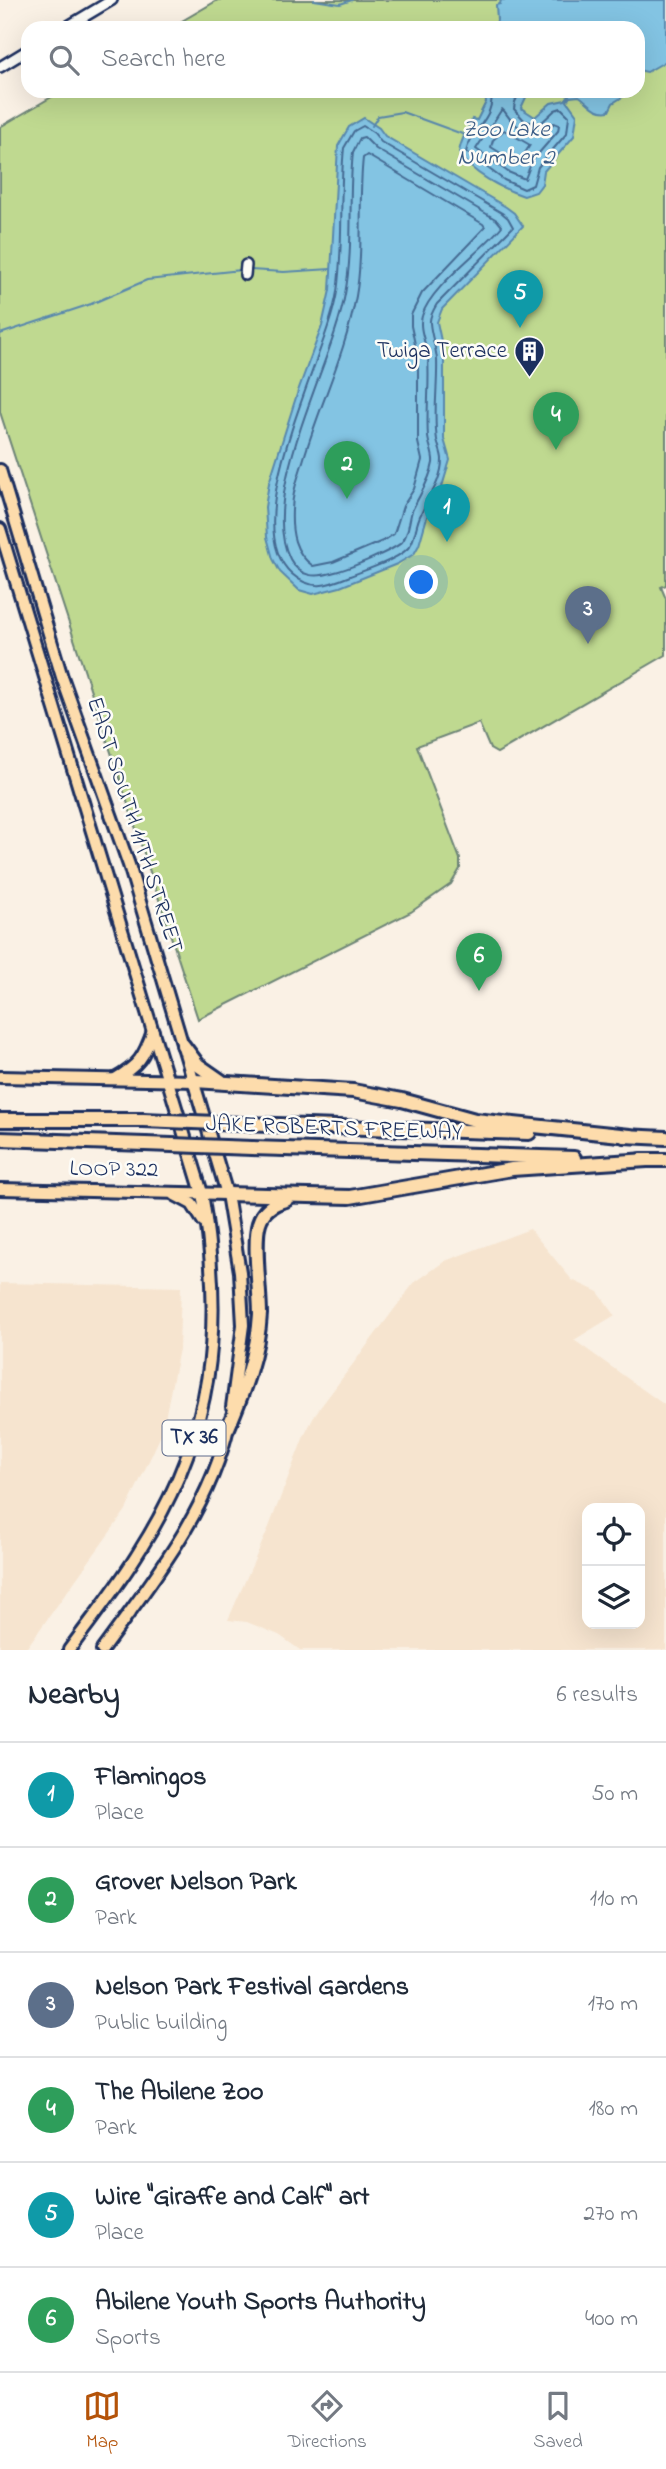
<!DOCTYPE html>
<style>
body{margin:0;font-family:"Indie Flower",sans-serif;background:#f2f2f3;color:#1f2937}
.controls{position:absolute;right:21px;bottom:21px;display:grid;overflow:hidden;border-radius:14px;box-shadow:0 7px 28px #0002}
.controls button{width:63px;height:63px;display:grid;place-items:center;padding:0;border:0;border-bottom:2px solid #e0e1e3;background:#fff;color:#1f2937;font:35px sans-serif}
.you{position:absolute;left:422px;top:583px;width:24px;height:24px;margin:-18px;border:5px solid #fff;border-radius:50%;background:#1a73e8;box-shadow:0 0 0 10px #1a73e833}
.badge{display:grid;place-items:center;width:46px;height:46px;border-radius:50%;background:#b45309;color:#fff;font-size:23px;font-weight:700}
.pin{position:absolute;translate:-50% -58px;filter:drop-shadow(0 2px 4px #0008)}
.pin::after{content:'';position:absolute;top:37px;width:24px;height:21px;background:inherit;clip-path:polygon(0 0,100% 0,50% 100%)}
.list{margin:0;padding:0;list-style:none}
h2{display:flex;justify-content:space-between;align-items:center;height:91px;margin:0;padding:0 28px;font-size:30px}
h2 small{font-size:23px;font-weight:400;color:#747a83}
.list li{display:grid;grid-template-columns:46px 1fr auto;gap:21px;align-items:center;box-sizing:border-box;height:105px;padding:0 28px;border-top:2px solid #e0e1e3}
.list b{display:block;font-size:26px;white-space:nowrap}
.list p{margin:0;font-size:23px;white-space:nowrap;color:#747a83}
.list em{font-size:23px;font-style:normal;color:#747a83}
.icon{flex:none;width:38px;height:38px;fill:none;stroke:currentColor;stroke-width:2;stroke-linecap:round;stroke-linejoin:round}
.map{position:relative;flex:none;width:666px;height:1650px;overflow:hidden}
.search{position:absolute;background:#fff;box-shadow:0 7px 28px #0002;left:21px;right:21px;top:21px;height:77px;display:flex;align-items:center;gap:18px;box-sizing:border-box;padding:0 24px;border-radius:21px;color:#747a83;font-size:26px}
.sheet{height:721px;background:#fff}
nav{display:flex;justify-content:space-around;align-items:center;box-sizing:border-box;height:98px;border-top:2px solid #e0e1e3;background:#fff;font-size:19px;color:#747a83}
nav a{display:grid;justify-items:center;gap:4px}
nav .on{color:#b45309}
.map>svg:first-child{display:block}
.built{fill:#f6e4cf;fill-rule:evenodd}
.green{fill:#bfd990;stroke:#6d8477;stroke-width:2}
.water{fill:#83c4e3;stroke:#5988ae;stroke-width:2}
.lines{fill:none;stroke-linecap:round;stroke-linejoin:round}
.shore{stroke:#456b93;stroke-width:2}
.stream{stroke:#5988ae;stroke-width:2}
.minor-casing{stroke:#1b2f5e;stroke-width:14}
.major-casing{stroke:#1b2f5e;stroke-width:16}
.highway-casing{stroke:#1b2f5e;stroke-width:18}
.minor{stroke:#fdfcf7;stroke-width:9}
.major{stroke:#fddcac;stroke-width:10}
.highway{stroke:#fddcac;stroke-width:12}
.highway-bridge-casing{stroke:#1b2f5e;stroke-width:18;stroke-linecap:butt}
.highway-bridge{stroke:#fddcac;stroke-width:12}
.labels{text-anchor:middle;dominant-baseline:central;stroke-width:5;stroke-linejoin:round;paint-order:stroke}
.shield{fill:#fdfcf7;stroke:#5f6c8c;stroke-width:2}
.shield-label{font-size:21px;font-weight:bold;fill:#1b2f5e}
.poi-label{font-size:23px;fill:#1b2f5e;stroke:#fdfcf7;text-anchor:end}
.street-label{font-size:23px;fill:#1b2f5e;stroke:#fdfcf7}
.water-label{font-size:24px;font-style:italic;fill:#3a5c86;stroke:#fdfcf7}
</style>
<div class="map">
<svg width="666" height="1650" viewBox="0 0 666 1650">
<rect width="100%" height="100%" fill="#faf1e5"/>
<filter id="ink" filterUnits="userSpaceOnUse"><feTurbulence type="fractalNoise" baseFrequency=".0143" numOctaves="2"/><feDisplacementMap in="SourceGraphic" scale="14" xChannelSelector="R" yChannelSelector="G"/><feConvolveMatrix kernelMatrix="1 2 1 2 8 2 1 2 1" color-interpolation-filters="sRGB"/></filter>
<g filter="url(#ink)">
<!-- built -->
<g class="built">
<path d="M 530,1229 L 572,1280 L 598,1292 L 615,1315 L 574,1340 L 666,1406 L 666,1650 L 300,1650 L 279,1635 L 247,1622 L 228,1620 L 269,1527 L 304,1436 L 316,1413 L 414,1283 L 445,1261 ZM 587,1508 L 640,1508 L 640,1624 L 587,1624 Z"/>
<polygon points="0,1283 181,1287 179,1349 162,1433 126,1510 25,1650 0,1650"/>
</g>
<!-- green -->
<polygon class="green" points="218,0 666,0 666,585 661,587 666,599 666,655 497,753 490,749 479,723 417,746 460,859 460,869 451,884 411,912 198,1019 0,412 0,127 62,91 638,91 638,28 170,28"/>
<!-- water -->
<g class="water">
<polygon points="501,0 666,0 666,61 647,72 638,70 638,28 495,28 497,20 496,5 500,4"/>
<path d="M 484,91 L 529,91 L 521,108 L 535,117 L 551,103 L 565,100 L 569,95 L 565,91 L 625,91 L 624,96 L 613,103 L 609,111 C 595,114 589,102 579,96 L 570,97 L 567,101 L 577,115 L 574,136 L 544,171 L 542,184 L 536,192 L 524,196 C 502,189 471,173 459,153 C 460,140 468,130 472,119 L 477,120 L 486,102 Z"/>
<polygon points="364,118 379,128 385,136 506,207 514,213 523,226 442,309 437,322 444,355 444,439 450,460 438,500 427,517 419,545 414,554 397,564 340,587 313,594 299,590 280,572 273,559 267,537 265,507 269,483 298,391 322,326 330,290 338,146 349,127"/>
</g>
<g class="lines">
<!-- shore -->
<g class="shore">
<path d="M 491,91 C 496,119 471,128 466,152 L 504,180 L 524,189 L 533,185 L 538,167 L 567,133 L 569,116 L 561,108 L 555,110 L 540,124 L 525,121 L 514,109 L 515,102 L 520,91"/>
<path d="M 502,109 C 506,112 508,118 513,122 C 526,136 542,136 554,123 L 559,125 L 558,131 L 532,161 L 525,179 L 508,172 L 476,149 Z"/>
<path d="M 363,126 L 374,133 L 381,142 L 502,213 L 508,218 L 513,227 L 437,304 C 434,309 429,317 430,323 C 431,336 436,347 437,360 C 438,386 433,413 437,440 C 438,446 442,453 442,460 C 442,479 429,497 421,514 C 416,523 416,535 411,544 C 404,558 365,570 350,576 C 328,585 312,592 292,574 C 234,523 327,357 337,292 C 344,244 339,196 344,148 L 354,131 Z"/>
<polygon points="504,130 530,145 518,164 491,147 493,140"/>
<path d="M 364,137 L 376,149 L 497,220 L 502,226 C 482,251 430,287 422,316 C 418,329 427,345 428,358 C 430,384 426,411 428,437 C 429,446 434,455 433,463 C 430,481 419,495 412,511 C 409,520 409,534 402,542 C 395,550 348,569 335,572 C 316,578 300,578 290,559 C 257,495 333,363 345,294 C 354,247 348,199 353,152 L 360,138 Z"/>
<path d="M 367,155 L 483,224 L 485,227 L 422,293 L 411,315 L 411,326 L 418,358 L 418,442 L 422,460 L 414,489 L 403,506 L 394,534 L 385,540 L 333,562 L 313,566 C 294,553 291,532 292,510 C 292,492 299,475 304,458 C 320,404 346,352 356,296 C 364,250 358,203 363,158 Z"/>
</g>
<!-- stream -->
<g class="stream">
<polyline points="314,0 340,4 352,0"/>
<polyline points="372,126 378,116 402,112 465,135"/>
<polyline points="250,270 284,272 331,269"/>
<polyline points="0,334 91,304 147,280 241,270"/>
</g>
<defs>
<g id="minor">
<polyline points="65,28 112,0"/>
<polyline points="0,67 28,50"/>
<polyline points="245,275 246,265"/>
</g>
<g id="major">
<polyline points="0,470 62,677 129,865 227,1194 240,1272 243,1325 232,1407"/>
<path d="M 0,529 L 202,1193 C 225,1328 214,1433 140,1550 C 119,1585 93,1617 69,1650"/>
<polyline points="0,1077 195,1081"/>
<path d="M 115,1079 C 139,1065 144,1057 153,1031"/>
<polyline points="0,1189 227,1194"/>
<polyline points="175,1195 192,1204 203,1221"/>
<path d="M 102,1650 C 152,1581 211,1509 229,1423"/>
</g>
<g id="highway">
<polyline points="183,1045 198,1065 221,1081"/>
<polyline points="195,1081 353,1091 402,1100 475,1120 630,1136"/>
<polyline points="0,1120 143,1120"/>
<polyline points="242,1124 529,1133"/>
<polyline points="624,1136 666,1138"/>
<polyline points="0,1139 145,1144"/>
<polyline points="252,1148 574,1158"/>
<polyline points="641,1160 666,1160"/>
<polyline points="227,1194 350,1197 512,1169 647,1160"/>
<path d="M 228,1428 C 243,1392 258,1354 260,1314 C 260,1291 253,1242 259,1223 C 263,1210 273,1203 286,1200"/>
</g>
</defs>
<!-- minor casing -->
<use href="#minor" class="minor-casing"/>
<!-- major casing -->
<use href="#major" class="major-casing"/>
<!-- highway casing -->
<use href="#highway" class="highway-casing"/>
<!-- minor -->
<use href="#minor" class="minor"/>
<!-- major -->
<use href="#major" class="major"/>
<!-- highway -->
<use href="#highway" class="highway"/>
<defs>
<g id="highway-bridge">
<polyline points="143,1120 242,1124"/>
<polyline points="145,1144 252,1148"/>
</g>
</defs>
<!-- highway-bridge casing -->
<use href="#highway-bridge" class="highway-bridge-casing"/>
<!-- highway-bridge -->
<use href="#highway-bridge" class="highway-bridge"/>
</g>
</g>
<!-- icons -->
<defs>
<symbol id="building-pin" viewBox="-11 -11 22 30"><path d="M0 17L-7.5 6A9.5 9.5 0 1 1 7.5 6Z" fill="#1b2f5e" stroke="#fdfcf7"/><path d="M-4-6H4V6H1V3H-1V6H-4ZM-2.5-4.3h1.7v1.8h-1.7ZM.8-4.3h1.7v1.8H.8ZM-2.5-1h1.7V.8h-1.7ZM.8-1h1.7V.8H.8Z" fill="#fff"/></symbol>
</defs>
<g fill-rule="evenodd">
<use href="#building-pin" x="512" y="334" width="35" height="47"/>
</g>
<g class="labels">
<!-- shield labels -->
<rect class="shield" x="162.5" y="1420.5" width="63" height="35" rx="5"/>
<g class="shield-label">
<text x="194" y="1438">TX 36</text>
</g>
<!-- poi labels -->
<g class="poi-label">
<text x="507" y="351">Twiga Terrace</text>
</g>
<!-- street labels -->
<g class="street-label">
<text transform="translate(134 825) rotate(72)">EAST SOUTH 11TH STREET</text>
<text transform="translate(334 1129) rotate(2)">JAKE ROBERTS FREEWAY</text>
<text transform="translate(114 1170) rotate(1)">LOOP 322</text>
</g>
<!-- water labels -->
<g class="water-label">
<text x="506" y="130">Zoo Lake<tspan x="506" dy="28">Number 2</tspan></text>
</g>
</g>
</svg>
<div class="controls">
<button><svg class="icon" aria-label="locate" viewBox="0 0 24 24"><circle cx="12" cy="12" r="6"/><path d="M12 2v4M12 18v4M2 12h4M18 12h4"/></svg></button>
<button><svg class="icon" aria-label="layers" viewBox="0 0 24 24"><path d="M12 4l9 5-9 5-9-5zM3 14l9 5 9-5"/></svg></button>
</div>
<div class="you"></div>
<div class="pin badge" style="left:447px;top:542px;background:#0f9aa8">1</div>
<div class="pin badge" style="left:347px;top:499px;background:#2e9e5b">2</div>
<div class="pin badge" style="left:588px;top:644px;background:#5c6f8a">3</div>
<div class="pin badge" style="left:556px;top:450px;background:#2e9e5b">4</div>
<div class="pin badge" style="left:520px;top:328px;background:#0f9aa8">5</div>
<div class="pin badge" style="left:479px;top:991px;background:#2e9e5b">6</div>
<div class="search"><svg class="icon" aria-label="search" viewBox="0 0 24 24"><circle cx="10" cy="10" r="6"/><path d="M15 15l6 6"/></svg>Search here</div>
</div>
<section class="sheet">
<h2>Nearby<small>6 results</small></h2>
<ul class="list">
<li><span class="badge" style="background:#0f9aa8">1</span><div><b>Flamingos</b><p>Place</p></div><em>50 m</em></li>
<li><span class="badge" style="background:#2e9e5b">2</span><div><b>Grover Nelson Park</b><p>Park</p></div><em>110 m</em></li>
<li><span class="badge" style="background:#5c6f8a">3</span><div><b>Nelson Park Festival Gardens</b><p>Public building</p></div><em>170 m</em></li>
<li><span class="badge" style="background:#2e9e5b">4</span><div><b>The Abilene Zoo</b><p>Park</p></div><em>180 m</em></li>
<li><span class="badge" style="background:#0f9aa8">5</span><div><b>Wire &quot;Giraffe and Calf&quot; art</b><p>Place</p></div><em>270 m</em></li>
<li><span class="badge" style="background:#2e9e5b">6</span><div><b>Abilene Youth Sports Authority</b><p>Sports</p></div><em>400 m</em></li>
</ul>
</section>
<nav>
<a class="on"><svg class="icon" aria-label="map" viewBox="0 0 24 24"><path d="M3 6l6-2 6 2 6-2v14l-6 2-6-2-6 2zM9 4v14M15 6v14"/></svg>Map</a>
<a><svg class="icon" aria-label="directions" viewBox="0 0 24 24"><path d="M12 3l9 9-9 9-9-9zM9 14v-3h6M13 9l2 2-2 2"/></svg>Directions</a>
<a><svg class="icon" aria-label="saved" viewBox="0 0 24 24"><path d="M7 4h10v16l-5-4-5 4z"/></svg>Saved</a>
</nav>
